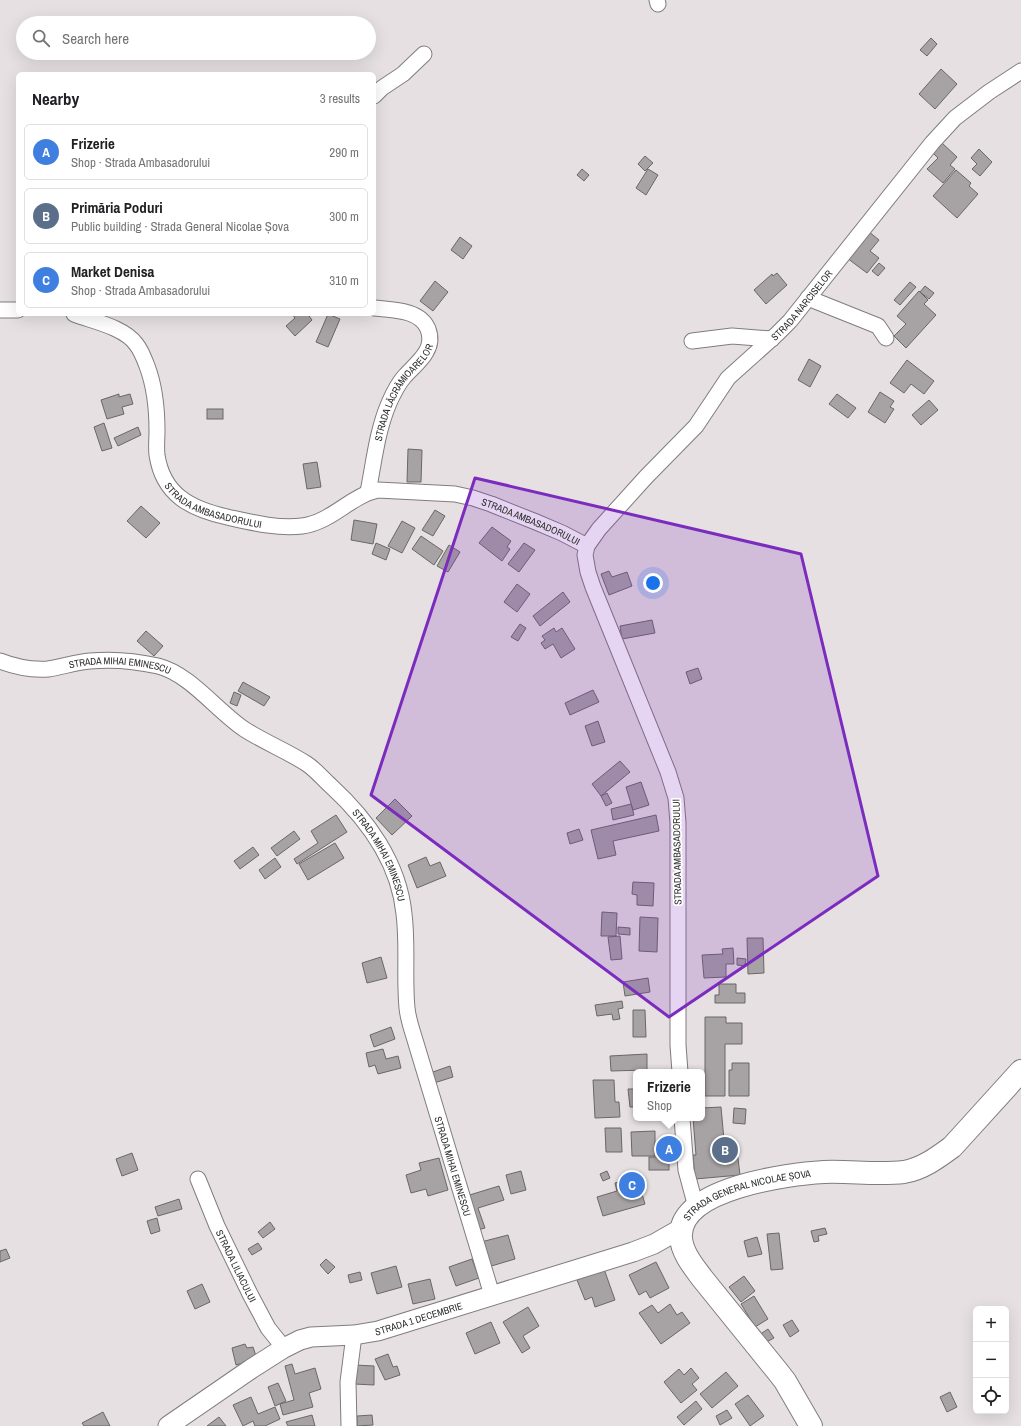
<!DOCTYPE html>
<meta charset="utf-8">
<style>
body{margin:0;font-family:"Archivo Narrow",sans-serif;background:#f2f2f2;color:#202124}
.controls{position:absolute;right:12px;bottom:12px;display:grid;overflow:hidden;border-radius:6px;box-shadow:0 4px 16px #0002}
.controls button{width:36px;height:36px;display:grid;place-items:center;padding:0;border:0;border-bottom:1px solid #e0e0e0;background:#fff;color:#202124;font:20px sans-serif}
.you{position:absolute;left:653px;top:583px;width:14px;height:14px;margin:-10px;border:3px solid #fff;border-radius:50%;background:#1a73e8;box-shadow:0 0 0 6px #1a73e833}
.badge{display:grid;place-items:center;width:26px;height:26px;border-radius:50%;background:#7c3aed;color:#fff;font-size:13px;font-weight:700}
.pin{position:absolute;translate:-50% -50%;border:2px solid #fff;box-shadow:0 1px 4px #0006}
.popup{position:absolute;left:633px;top:1069px;width:72px;height:52px;box-sizing:border-box;display:grid;place-content:center;border-radius:6px;background:#fff;filter:drop-shadow(0 1px 3px #0005);font-size:13px;white-space:nowrap;color:#757577}
.popup b{font-size:15px;color:#202124}
.popup::after{content:'';position:absolute;left:50%;top:100%;margin-left:-8px;border:8px solid transparent;border-top-color:#fff}
.list{margin:0;padding:0;list-style:none}
h2{display:flex;justify-content:space-between;align-items:center;height:52px;margin:0;padding:0 16px;font-size:17px}
h2 small{font-size:13px;font-weight:400;color:#757577}
.list li{display:grid;grid-template-columns:26px 1fr auto;gap:12px;align-items:center;box-sizing:border-box;height:56px;margin:0 8px 8px;padding:0 8px;border:1px solid #e0e0e0;border-radius:6px}
.list b{display:block;font-size:15px;white-space:nowrap}
.list p{margin:0;font-size:13px;white-space:nowrap;color:#757577}
.list em{font-size:13px;font-style:normal;color:#757577}
.icon{flex:none;width:22px;height:22px;fill:none;stroke:currentColor;stroke-width:2;stroke-linecap:round;stroke-linejoin:round}
.map{position:relative;flex:none;width:1021px;height:1426px;overflow:hidden}
.search{position:absolute;background:#fff;box-shadow:0 4px 16px #0002;left:16px;top:16px;width:360px;height:44px;display:flex;align-items:center;gap:10px;box-sizing:border-box;padding:0 14px;border-radius:22px;color:#757577;font-size:15px}
.panel{position:absolute;background:#fff;box-shadow:0 4px 16px #0002;left:16px;top:72px;width:360px;height:244px;border-radius:6px}
.map>svg:first-child{display:block}
.building{fill:#a7a2a4;stroke:#6b6668}
.lines{fill:none;stroke-linecap:round;stroke-linejoin:round}
.minor-casing{stroke:#817c7d;stroke-width:17}
.tertiary-casing{stroke:#817c7d;stroke-width:21}
.secondary-casing{stroke:#817c7d;stroke-width:24}
.minor{stroke:#fff;stroke-width:15}
.tertiary{stroke:#fff;stroke-width:19}
.secondary{stroke:#fff;stroke-width:22}
.marked{fill:#7b2cbf;fill-opacity:0.2;stroke:#7b2cbf;stroke-width:3;stroke-linejoin:round}
.labels{text-anchor:middle;dominant-baseline:central;stroke-width:3.5;stroke-linejoin:round;paint-order:stroke}
.street-label{font-size:10px;fill:#312f2f;stroke:#fff}
</style>
<div class="map">
<svg width="1021" height="1426" viewBox="0 0 1021 1426">
<rect width="100%" height="100%" fill="#e6e0e2"/>
<!-- building -->
<g class="building">
<polygon points="931,38 937,44 927,56 920,50"/>
<polygon points="941,69 957,84 935,109 919,94"/>
<polygon points="942,143 957,157 950,165 955,169 943,183 927,169 938,158 933,153"/>
<polygon points="979,149 992,162 980,176 972,169 977,164 971,158"/>
<polygon points="645,156 653,163 645,171 638,164"/>
<polygon points="582,169 589,175 584,181 577,175"/>
<polygon points="648,169 658,175 646,195 636,188"/>
<polygon points="956,170 971,183 969,186 978,194 957,218 933,196"/>
<polygon points="868,231 879,240 870,251 879,258 867,273 847,258"/>
<polygon points="460,237 472,246 463,259 451,250"/>
<polygon points="879,263 885,268 878,276 872,271"/>
<polygon points="777,273 787,285 766,304 754,290 772,274 773,276"/>
<polygon points="435,281 448,292 433,311 420,301"/>
<polygon points="910,282 916,287 900,305 894,300"/>
<polygon points="925,286 934,293 929,299 920,292"/>
<polygon points="919,291 928,300 924,304 936,315 906,348 894,336 906,324 897,316"/>
<polygon points="292,314 312,314 309,316 312,320 295,336 286,326 295,318"/>
<polygon points="328,314 340,319 328,347 316,342"/>
<polygon points="809,359 821,366 810,387 798,380"/>
<polygon points="907,360 934,381 924,394 911,384 904,393 890,383"/>
<polygon points="880,392 894,401 890,407 894,409 885,423 868,412"/>
<polygon points="119,394 119,397 130,394 133,404 122,407 124,414 107,419 101,400"/>
<polygon points="837,394 856,408 848,418 829,404"/>
<polygon points="929,400 938,410 921,425 912,415"/>
<rect x="207" y="409" width="16" height="10"/>
<polygon points="104,423 112,448 102,451 94,427"/>
<polygon points="138,427 141,435 118,446 114,438"/>
<polygon points="408,449 422,450 421,482 407,482"/>
<polygon points="317,462 321,487 307,489 303,464"/>
<polygon points="141,506 160,523 146,538 127,521"/>
<polygon points="435,510 445,516 433,536 422,530"/>
<polygon points="354,520 377,524 373,544 351,540"/>
<polygon points="402,521 415,528 402,553 388,546"/>
<polygon points="492,527 511,541 507,547 510,549 502,561 479,543"/>
<polygon points="421,536 443,551 434,565 412,549"/>
<polygon points="376,543 390,549 386,560 372,554"/>
<polygon points="524,543 535,550 519,572 508,564"/>
<polygon points="449,545 460,552 448,572 437,566"/>
<polygon points="609,571 612,577 627,572 632,586 609,595 601,574"/>
<polygon points="517,584 530,594 517,612 504,602"/>
<polygon points="563,592 570,602 540,626 533,616"/>
<polygon points="652,620 655,633 622,639 620,626"/>
<polygon points="520,624 526,628 518,641 511,637"/>
<polygon points="554,628 556,632 562,628 575,649 561,658 553,644 545,649 541,643 545,640 542,636"/>
<polygon points="146,631 163,646 154,656 137,641"/>
<polygon points="698,668 702,679 690,684 686,672"/>
<polygon points="243,682 270,697 264,706 238,691"/>
<polygon points="593,690 599,702 570,715 565,703"/>
<polygon points="234,692 241,695 237,706 230,703"/>
<polygon points="598,721 605,742 592,746 585,726"/>
<polygon points="620,761 630,772 601,796 592,784"/>
<polygon points="641,782 649,805 633,810 626,787"/>
<polygon points="607,793 612,803 606,806 601,796"/>
<polygon points="395,799 412,816 392,835 376,818"/>
<polygon points="631,804 634,815 613,820 611,809"/>
<polygon points="336,815 347,832 297,864 294,859 318,843 311,831"/>
<polygon points="656,815 659,831 613,841 616,855 598,859 591,830"/>
<polygon points="579,829 583,840 570,844 567,833"/>
<polygon points="294,831 300,839 277,856 271,848"/>
<polygon points="335,843 344,858 308,880 299,864"/>
<polygon points="253,847 259,855 240,869 234,861"/>
<polygon points="426,857 430,866 440,862 446,876 417,888 408,865"/>
<polygon points="275,858 281,867 265,879 259,870"/>
<polygon points="633,882 654,883 653,906 637,905 637,895 632,894"/>
<polygon points="602,912 617,913 616,936 601,936"/>
<polygon points="640,917 658,918 657,952 639,951"/>
<polygon points="618,927 630,928 630,935 618,934"/>
<polygon points="620,936 622,959 611,960 608,937"/>
<polygon points="747,938 763,938 764,973 748,974"/>
<polygon points="733,948 734,964 726,964 726,977 704,978 702,955 723,954 722,949"/>
<polygon points="381,957 387,978 367,983 362,963"/>
<polygon points="737,958 746,959 745,966 737,965"/>
<polygon points="648,978 650,992 625,996 623,982"/>
<polygon points="719,984 736,984 736,993 745,993 745,1003 715,1003 715,995 719,995"/>
<polygon points="622,1001 623,1008 618,1009 620,1019 613,1020 612,1014 597,1016 595,1005"/>
<polygon points="633,1010 645,1010 646,1037 633,1037"/>
<polygon points="705,1017 726,1017 726,1023 742,1023 742,1044 725,1044 725,1096 705,1096"/>
<polygon points="391,1027 395,1039 374,1047 370,1035"/>
<polygon points="383,1049 386,1059 398,1056 401,1068 378,1074 375,1065 369,1067 366,1053"/>
<polygon points="647,1054 647,1070 611,1071 610,1056"/>
<polygon points="732,1063 749,1063 749,1096 729,1096 729,1070 732,1070"/>
<polygon points="450,1066 453,1077 434,1083 430,1073"/>
<polygon points="593,1080 614,1080 615,1102 619,1102 620,1117 595,1118"/>
<polygon points="628,1089 636,1089 636,1107 630,1107"/>
<polygon points="721,1107 725,1151 737,1150 740,1175 695,1179 693,1155 696,1155 693,1118 702,1118 702,1108"/>
<polygon points="734,1108 746,1109 745,1124 733,1123"/>
<polygon points="605,1128 621,1128 622,1152 606,1152"/>
<polygon points="655,1131 655,1156 632,1156 631,1132"/>
<polygon points="132,1153 138,1170 122,1176 116,1159"/>
<rect x="649" y="1157" width="20" height="13"/>
<polygon points="439,1158 448,1190 428,1196 426,1189 411,1193 406,1175 421,1170 419,1163"/>
<polygon points="521,1171 526,1190 511,1194 506,1175"/>
<polygon points="607,1171 610,1178 603,1181 600,1174"/>
<polygon points="637,1177 645,1204 603,1216 597,1197 617,1191 615,1183"/>
<polygon points="499,1186 504,1200 478,1208 485,1228 474,1231 463,1197"/>
<polygon points="179,1199 182,1209 158,1216 155,1207"/>
<polygon points="157,1218 160,1231 151,1234 147,1221"/>
<polygon points="270,1222 275,1229 263,1238 258,1232"/>
<polygon points="825,1228 827,1234 818,1236 819,1241 814,1242 811,1231"/>
<polygon points="779,1233 783,1269 771,1270 767,1234"/>
<polygon points="508,1235 515,1259 488,1267 481,1242"/>
<polygon points="757,1237 762,1254 748,1257 744,1241"/>
<polygon points="258,1243 262,1249 252,1255 248,1249"/>
<polygon points="6,1249 10,1258 0,1262 0,1251"/>
<polygon points="326,1259 335,1267 328,1274 320,1265"/>
<polygon points="472,1259 479,1278 456,1286 449,1267"/>
<polygon points="656,1262 669,1288 650,1298 646,1291 639,1295 629,1275"/>
<polygon points="396,1266 402,1287 377,1294 371,1273"/>
<polygon points="604,1269 615,1300 595,1307 592,1297 585,1300 577,1280"/>
<polygon points="360,1272 362,1280 350,1283 348,1275"/>
<polygon points="744,1276 755,1291 741,1302 729,1287"/>
<polygon points="430,1279 435,1299 413,1304 408,1284"/>
<polygon points="202,1284 210,1302 195,1309 187,1291"/>
<polygon points="754,1296 768,1319 755,1327 741,1304"/>
<polygon points="670,1304 677,1315 682,1312 690,1323 661,1344 639,1313 652,1305 658,1313"/>
<polygon points="528,1307 539,1326 523,1336 530,1348 522,1353 503,1322"/>
<polygon points="792,1320 799,1331 790,1337 783,1325"/>
<polygon points="491,1322 500,1343 475,1354 466,1333"/>
<polygon points="768,1329 774,1338 761,1345 756,1337"/>
<polygon points="245,1344 247,1348 253,1347 257,1359 236,1365 232,1348"/>
<polygon points="388,1354 393,1367 397,1366 400,1375 385,1380 375,1359"/>
<polygon points="292,1364 295,1374 315,1368 321,1389 309,1393 313,1407 283,1415 280,1404 294,1400 285,1366"/>
<polygon points="355,1365 374,1366 374,1385 354,1384"/>
<polygon points="691,1368 699,1378 692,1384 697,1390 681,1403 664,1382 679,1369 684,1375"/>
<polygon points="726,1372 738,1386 712,1408 700,1394"/>
<polygon points="278,1383 286,1401 275,1406 268,1387"/>
<polygon points="950,1392 957,1407 947,1412 940,1397"/>
<polygon points="748,1395 764,1416 750,1426 735,1404"/>
<polygon points="251,1397 258,1414 275,1407 280,1419 265,1426 255,1426 253,1421 243,1426 233,1405"/>
<polygon points="696,1401 702,1409 684,1425 677,1417"/>
<polygon points="727,1410 732,1418 720,1425 716,1416"/>
<polygon points="103,1412 110,1426 84,1426 82,1423"/>
<polygon points="312,1415 315,1426 288,1426 286,1422"/>
<polygon points="372,1415 373,1425 357,1426 357,1416"/>
<polygon points="219,1417 226,1426 207,1426"/>
</g>
<g class="lines">
<defs>
<g id="minor">
<polyline points="657,0 658,4"/>
<polyline points="374,96 382,88 403,74 424,54"/>
<polyline points="808,298 878,326 886,338"/>
<polyline points="0,310 18,310"/>
<path id="s1" d="M 74,314 C 92,321 124,327 136,344 C 141,350 144,358 147,366 C 155,387 157,408 157,431 C 157,439 156,447 157,455 C 163,495 191,509 227,517 C 250,522 277,529 302,526 C 332,522 350,496 378,490 L 455,494 L 473,498 L 491,504 L 536,522 L 562,533 L 587,546"/>
<polyline points="692,341 732,336 772,339"/>
<path id="s2" d="M 368,492 C 374,462 377,431 389,403 C 393,394 398,384 404,377 C 411,369 421,361 426,352 C 431,344 431,337 428,329 C 420,309 391,310 374,308"/>
<path id="s3" d="M 0,661 C 15,667 32,670 48,669 C 62,667 76,662 90,661 C 112,659 136,661 158,666 C 190,674 216,710 244,729 C 264,742 287,751 307,764 C 316,770 323,779 331,786 C 367,819 399,863 404,914 C 408,945 404,977 407,1008 C 408,1019 412,1030 415,1040 L 492,1295"/>
<path id="s4" d="M 680,1072 L 678,1045 L 678,823 L 676,798 L 668,772 L 593,587 L 588,572 L 585,555 L 587,546 L 599,529 L 646,477 L 696,426 L 728,378 L 777,334 L 790,321 L 932,143 L 955,118 L 989,92 L 1021,71"/>
<polyline points="682,1118 686,1170 696,1207"/>
<path id="s5" d="M 198,1179 L 217,1226 L 250,1294 L 268,1328 L 284,1348"/>
<polyline points="349,1426 348,1382 354,1335"/>
</g>
<g id="tertiary">
<path id="s6" d="M 168,1426 L 251,1369 L 284,1348 L 300,1340 L 311,1337 L 354,1335 L 378,1331 L 633,1252 L 654,1244 L 682,1228"/>
</g>
<g id="secondary">
<path id="s7" d="M 811,1426 L 785,1381 L 778,1372 L 702,1278 C 694,1267 682,1253 681,1238 C 677,1188 789,1174 824,1172 C 851,1171 877,1175 904,1172 C 922,1169 937,1158 952,1147 L 1021,1071"/>
</g>
</defs>
<!-- minor casing -->
<use href="#minor" class="minor-casing"/>
<!-- tertiary casing -->
<use href="#tertiary" class="tertiary-casing"/>
<!-- secondary casing -->
<use href="#secondary" class="secondary-casing"/>
<!-- minor -->
<use href="#minor" class="minor"/>
<!-- tertiary -->
<use href="#tertiary" class="tertiary"/>
<!-- secondary -->
<use href="#secondary" class="secondary"/>
</g>
<!-- marked area -->
<path class="marked" d="M 475,478 L 801,554 L 878,876 L 669,1017 L 371,795 Z"/>
<g class="labels">
<!-- street labels -->
<g class="street-label">
<text stroke="none"><textPath href="#s4" startOffset="867">STRADA NARCISELOR</textPath></text>
<text stroke="none"><textPath href="#s2" startOffset="108">STRADA LĂCRĂMIOARELOR</textPath></text>
<text stroke="none"><textPath href="#s1" startOffset="268">STRADA AMBASADORULUI</textPath></text>
<text stroke="none"><textPath href="#s1" startOffset="604">STRADA AMBASADORULUI</textPath></text>
<text stroke="none"><textPath href="#s3" startOffset="122">STRADA MIHAI EMINESCU</textPath></text>
<text transform="translate(677 852) rotate(-91)">STRADA AMBASADORULUI</text>
<text stroke="none"><textPath href="#s3" startOffset="458">STRADA MIHAI EMINESCU</textPath></text>
<text stroke="none"><textPath href="#s3" startOffset="782">STRADA MIHAI EMINESCU</textPath></text>
<text stroke="none"><textPath href="#s7" startOffset="318">STRADA GENERAL NICOLAE ȘOVA</textPath></text>
<text stroke="none"><textPath href="#s5" startOffset="95">STRADA LILIACULUI</textPath></text>
<text stroke="none"><textPath href="#s6" startOffset="279">STRADA 1 DECEMBRIE</textPath></text>
</g>
</g>
</svg>
<div class="controls">
<button>+</button>
<button>−</button>
<button><svg class="icon" aria-label="locate" viewBox="0 0 24 24"><circle cx="12" cy="12" r="6"/><path d="M12 2v4M12 18v4M2 12h4M18 12h4"/></svg></button>
</div>
<div class="you"></div>
<div class="pin badge" style="left:669px;top:1149px;background:#3f7fe0">A</div>
<div class="popup"><b>Frizerie</b>Shop</div>
<div class="pin badge" style="left:725px;top:1150px;background:#5c6f8a">B</div>
<div class="pin badge" style="left:632px;top:1185px;background:#3f7fe0">C</div>
<div class="search"><svg class="icon" aria-label="search" viewBox="0 0 24 24"><circle cx="10" cy="10" r="6"/><path d="M15 15l6 6"/></svg>Search here</div>
<section class="panel">
<h2>Nearby<small>3 results</small></h2>
<ul class="list">
<li><span class="badge" style="background:#3f7fe0">A</span><div><b>Frizerie</b><p>Shop · Strada Ambasadorului</p></div><em>290 m</em></li>
<li><span class="badge" style="background:#5c6f8a">B</span><div><b>Primăria Poduri</b><p>Public building · Strada General Nicolae Șova</p></div><em>300 m</em></li>
<li><span class="badge" style="background:#3f7fe0">C</span><div><b>Market Denisa</b><p>Shop · Strada Ambasadorului</p></div><em>310 m</em></li>
</ul>
</section>
</div>
